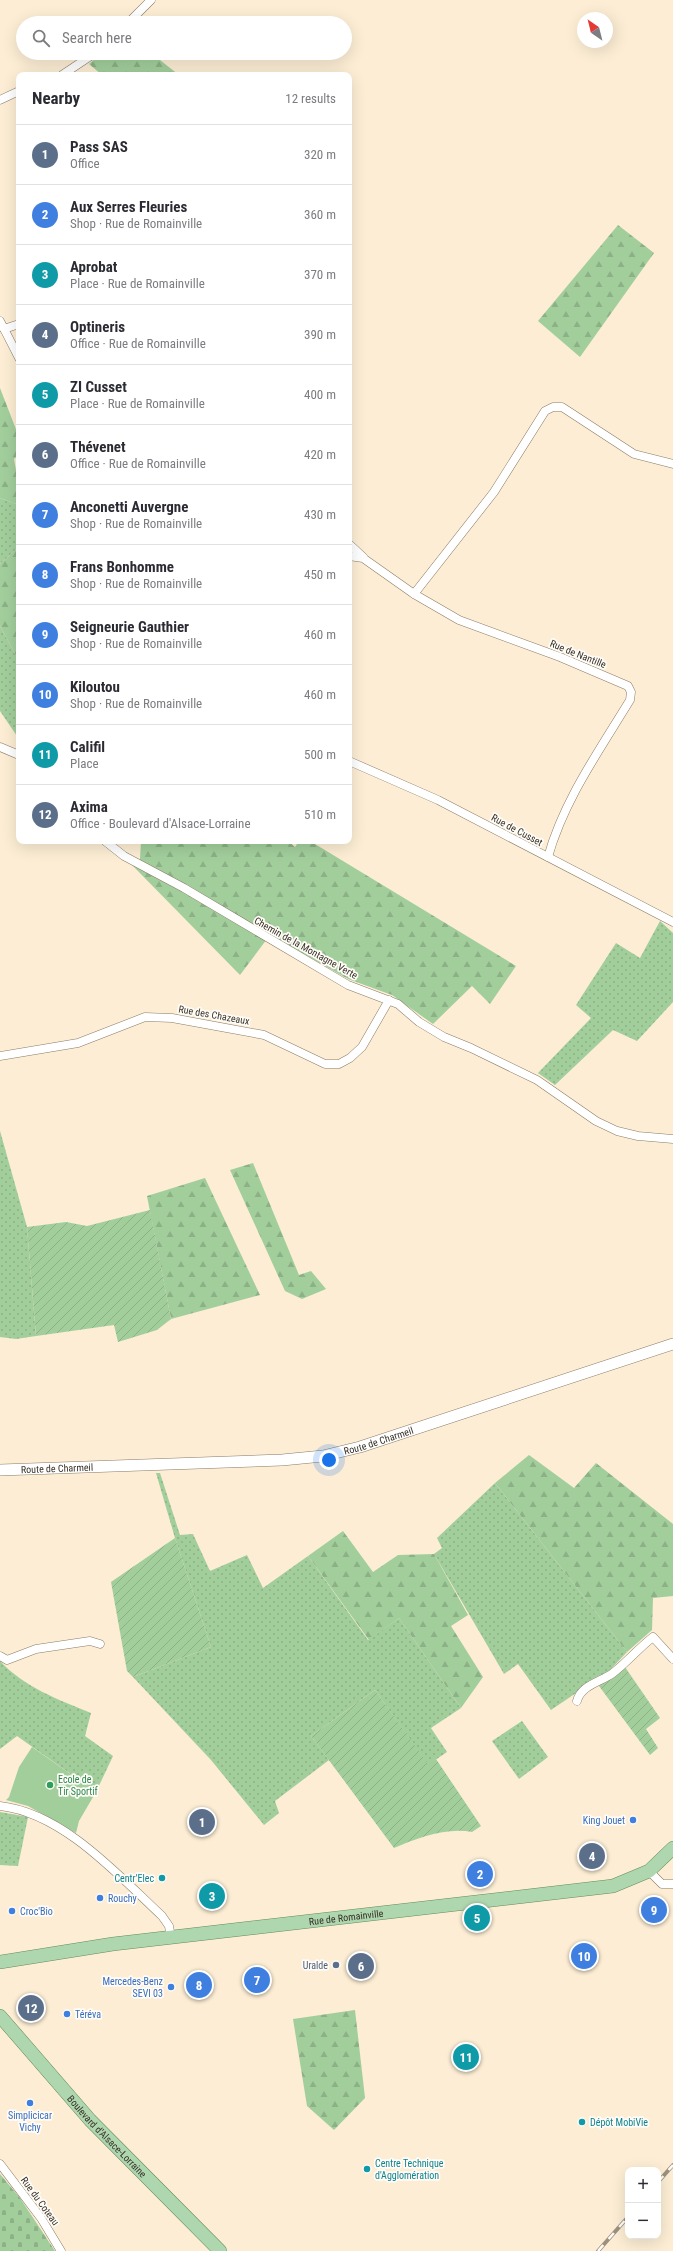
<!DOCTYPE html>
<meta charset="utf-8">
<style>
body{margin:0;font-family:"Roboto Condensed",sans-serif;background:#f2f2f3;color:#2b2b33}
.controls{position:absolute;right:12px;bottom:12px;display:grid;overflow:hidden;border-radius:8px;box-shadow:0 4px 16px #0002}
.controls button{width:36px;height:36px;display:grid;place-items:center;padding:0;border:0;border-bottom:1px solid #e1e1e2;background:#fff;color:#2b2b33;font:20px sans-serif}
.compass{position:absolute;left:577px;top:12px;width:36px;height:36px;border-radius:50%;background:#fff;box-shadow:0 4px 16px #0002;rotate:325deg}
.you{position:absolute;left:329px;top:1460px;width:14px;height:14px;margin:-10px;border:3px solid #fff;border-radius:50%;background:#1a73e8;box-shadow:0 0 0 6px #1a73e833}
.badge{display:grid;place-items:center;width:26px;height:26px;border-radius:50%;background:#5b7325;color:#fff;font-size:13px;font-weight:700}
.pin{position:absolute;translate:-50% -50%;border:2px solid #fff;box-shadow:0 1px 4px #0006}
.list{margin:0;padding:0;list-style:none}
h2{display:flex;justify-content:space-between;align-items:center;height:52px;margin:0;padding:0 16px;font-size:17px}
h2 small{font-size:13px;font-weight:400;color:#7c7c81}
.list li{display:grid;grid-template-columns:26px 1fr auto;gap:12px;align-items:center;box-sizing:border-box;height:60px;padding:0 16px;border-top:1px solid #e1e1e2}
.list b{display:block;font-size:15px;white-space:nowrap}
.list p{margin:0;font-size:13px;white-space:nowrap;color:#7c7c81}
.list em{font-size:13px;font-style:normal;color:#7c7c81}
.icon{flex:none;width:22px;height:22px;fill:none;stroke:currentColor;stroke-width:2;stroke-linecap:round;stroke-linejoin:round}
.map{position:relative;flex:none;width:673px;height:2251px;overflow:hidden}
.search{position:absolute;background:#fff;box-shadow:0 4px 16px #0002;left:16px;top:16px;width:336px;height:44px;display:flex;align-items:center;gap:10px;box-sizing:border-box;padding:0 14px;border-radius:22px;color:#7c7c81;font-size:15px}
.panel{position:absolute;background:#fff;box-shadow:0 4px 16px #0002;left:16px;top:72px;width:336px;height:772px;border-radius:8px}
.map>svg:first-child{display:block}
.grass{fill:url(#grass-dots)}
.forest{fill:url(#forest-firs)}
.cemetery{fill:url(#cemetery-stones)}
.park{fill:#a2ce9c}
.garden{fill:url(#garden-furrows)}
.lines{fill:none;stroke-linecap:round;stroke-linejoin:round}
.street-casing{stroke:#8a7c65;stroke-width:9}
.secondary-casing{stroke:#8a7c65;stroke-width:12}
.primary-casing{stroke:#628c5c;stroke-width:14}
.street{stroke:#fff;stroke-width:8}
.secondary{stroke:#fff;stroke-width:11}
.primary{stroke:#afd7af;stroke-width:13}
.rail-casing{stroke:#9c917f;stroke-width:4}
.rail{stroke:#fffcf7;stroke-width:2.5;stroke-dasharray:8;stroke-linecap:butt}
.leisure-dot{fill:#2e9e5b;stroke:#fffcf7;stroke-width:1.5}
.shop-dot{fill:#3f7fe0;stroke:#fffcf7;stroke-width:1.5}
.culture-dot{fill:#0f9aa8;stroke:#fffcf7;stroke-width:1.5}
.service-dot{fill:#5c6f8a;stroke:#fffcf7;stroke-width:1.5}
.labels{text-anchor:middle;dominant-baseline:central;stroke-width:3.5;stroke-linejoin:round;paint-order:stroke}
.street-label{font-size:10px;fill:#373127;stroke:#fffcf7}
.leisure-label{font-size:10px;fill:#27864d;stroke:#fffcf7;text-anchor:start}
.shop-label{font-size:10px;fill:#366cbe;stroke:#fffcf7;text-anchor:start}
.culture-label{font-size:10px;fill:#0d838f;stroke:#fffcf7;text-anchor:start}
.service-label{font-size:10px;fill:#4e5e75;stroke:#fffcf7;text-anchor:end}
</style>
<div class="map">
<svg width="673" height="2251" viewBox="0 0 673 2251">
<defs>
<pattern id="grass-dots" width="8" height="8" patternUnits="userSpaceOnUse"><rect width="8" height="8" fill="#a2ce9c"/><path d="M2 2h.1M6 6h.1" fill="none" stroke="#8cb186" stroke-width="1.8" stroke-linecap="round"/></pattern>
<pattern id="forest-firs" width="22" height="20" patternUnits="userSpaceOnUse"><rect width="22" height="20" fill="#a2ce9c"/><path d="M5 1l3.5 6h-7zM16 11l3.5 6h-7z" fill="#8cb186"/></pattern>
<pattern id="cemetery-stones" width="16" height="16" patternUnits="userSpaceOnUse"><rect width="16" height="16" fill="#a2ce9c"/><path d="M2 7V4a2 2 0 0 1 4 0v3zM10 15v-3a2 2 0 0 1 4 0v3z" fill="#8cb186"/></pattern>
<pattern id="garden-furrows" width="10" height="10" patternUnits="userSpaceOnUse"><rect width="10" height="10" fill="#a2ce9c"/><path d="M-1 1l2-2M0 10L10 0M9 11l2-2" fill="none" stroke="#8cb186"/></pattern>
</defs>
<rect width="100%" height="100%" fill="#fcedd4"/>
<!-- grass -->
<g class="grass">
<polygon points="0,498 19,505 19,547 0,564"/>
<polygon points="0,626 19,661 19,739 0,711"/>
<polygon points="660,921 673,933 673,1002 637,1041 613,1030 555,1085 538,1073 591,1018 576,1005 616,943 640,958"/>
<polygon points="0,1131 27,1227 36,1336 16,1339 0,1337"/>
<polygon points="156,1473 160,1473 180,1535 193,1534 210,1571 247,1555 263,1588 308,1556 368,1640 399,1618 461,1708 431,1728 447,1752 428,1765 375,1690 311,1736 329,1760 275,1801 279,1813 264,1825 211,1760 133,1677 211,1647 175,1538"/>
<polygon points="495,1483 627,1652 610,1670 551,1710 518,1664 504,1674 434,1554 442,1548 437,1538"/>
<path d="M 0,1661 C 24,1687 59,1700 91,1713 L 85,1736 L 113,1756 L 96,1792 L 17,1736 L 0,1749 Z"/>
<polygon points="522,1721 548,1757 519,1779 492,1741"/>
<polygon points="0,1812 28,1817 18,1866 0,1865"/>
</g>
<!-- forest -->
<g class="forest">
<polygon points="102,53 151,53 179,75 102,75 89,64"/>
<polygon points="618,225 654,253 580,357 538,321"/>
<polygon points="0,388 19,437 19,455 14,459 19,487 19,505 0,498"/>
<polygon points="19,547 19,661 0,626 0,564"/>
<polygon points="141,841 288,841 295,847 299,841 310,841 516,966 490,1004 472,986 433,1024 392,995 348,979 270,935 240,975 132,865 140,859"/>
<polygon points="253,1163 299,1275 311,1271 326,1289 302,1299 285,1291 230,1170"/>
<polygon points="205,1178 260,1295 171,1319 147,1196"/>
<polygon points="529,1455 574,1488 596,1463 673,1524 673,1596 653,1598 652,1630 627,1652 495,1483"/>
<polygon points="343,1531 373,1572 398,1555 434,1554 468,1615 451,1626 483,1677 461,1708 399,1618 369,1640 308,1556"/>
<polygon points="355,2010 365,2098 334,2130 307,2106 293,2019"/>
</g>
<!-- cemetery -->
<polygon class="cemetery" points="0,2174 20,2198 55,2251 0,2251"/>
<!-- park -->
<polygon class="park" points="32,1747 96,1792 79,1821 76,1833 28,1806 6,1800 9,1797 19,1767"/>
<!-- garden -->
<g class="garden">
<polygon points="150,1210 171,1319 157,1330 118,1342 114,1325 36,1336 27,1227 66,1222 87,1226"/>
<polygon points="175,1538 211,1647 133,1677 127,1671 111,1582"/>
<polygon points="625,1667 660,1718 646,1729 658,1748 650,1755 599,1686"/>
<path d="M 375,1690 L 428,1764 L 436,1759 L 481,1826 L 472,1832 C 447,1827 417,1838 394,1848 L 311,1736 Z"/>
</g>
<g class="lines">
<defs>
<g id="street">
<polyline points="128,23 151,0"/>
<polyline points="62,75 95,53"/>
<polyline points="0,100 19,91"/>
<polyline points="0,321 19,358"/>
<polyline points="4,329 19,324"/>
<polyline points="349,544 363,557"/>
<path d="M 349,556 L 363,558 L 414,594 L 459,620 L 560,657 L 628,686 L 631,692 L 630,700 C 599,751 564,800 548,857"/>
<polyline points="414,594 494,492 545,411 553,407 562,407 634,454 673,464"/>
<polyline points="0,747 19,755"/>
<polyline points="349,761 438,800 673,922"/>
<polyline points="105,841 124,856 184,888 348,985 398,1004 419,1022 444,1037 471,1048 537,1080 596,1121 617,1131 638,1136 673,1139"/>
<polyline points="0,1056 78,1043 145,1017 172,1018 264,1035 325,1064 339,1064 350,1058 362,1047 389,1000"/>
<polyline points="0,1656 7,1660 36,1649 90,1641 100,1644"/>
<path d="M 577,1701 C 581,1685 601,1682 613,1673 C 627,1662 639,1648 653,1637 L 673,1659"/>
<path d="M 0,1806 C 63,1813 118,1875 162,1916 L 169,1926 L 171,1938"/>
<polyline points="649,1871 662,1884 673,1884"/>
<polyline points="0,2164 41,2218 61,2251"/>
</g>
<g id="secondary">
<path id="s1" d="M 0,1470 L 282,1460 L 323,1456 L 360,1447 L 673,1344"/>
</g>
<g id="primary">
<path id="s2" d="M 0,1962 L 113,1944 L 613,1886 L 649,1871 L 673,1848"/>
<path id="s3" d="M 0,2016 L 90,2120 L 220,2251"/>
</g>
</defs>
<!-- street casing -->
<use href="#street" class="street-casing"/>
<!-- secondary casing -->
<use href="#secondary" class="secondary-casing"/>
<!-- primary casing -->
<use href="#primary" class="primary-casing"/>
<!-- street -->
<use href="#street" class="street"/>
<!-- secondary -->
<use href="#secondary" class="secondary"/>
<!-- primary -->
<use href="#primary" class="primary"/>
<defs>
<g id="rail">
<polyline points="658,2182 673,2165"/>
<polyline points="598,2251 628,2217"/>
</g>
</defs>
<!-- rail casing -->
<use href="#rail" class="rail-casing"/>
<!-- rail -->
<use href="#rail" class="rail"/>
</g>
<!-- markers -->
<circle class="leisure-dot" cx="50" cy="1785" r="4"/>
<g class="shop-dot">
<circle cx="633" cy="1820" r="4"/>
<circle cx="100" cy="1898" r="4"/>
<circle cx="12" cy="1911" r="4"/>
<circle cx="171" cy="1987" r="4"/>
<circle cx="67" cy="2014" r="4"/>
<circle cx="30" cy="2103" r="4"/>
</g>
<g class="culture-dot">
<circle cx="162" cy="1878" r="4"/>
<circle cx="582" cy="2122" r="4"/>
<circle cx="367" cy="2169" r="4"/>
</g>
<circle class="service-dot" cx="336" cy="1965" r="4"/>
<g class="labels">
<!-- street labels -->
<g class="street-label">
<text transform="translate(578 654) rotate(22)">Rue de Nantille</text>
<text transform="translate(517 830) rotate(28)">Rue de Cusset</text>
<text transform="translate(306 948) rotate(29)">Chemin de la Montagne Verte</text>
<text transform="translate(214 1015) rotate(10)">Rue des Chazeaux</text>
<text stroke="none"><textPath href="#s1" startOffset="381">Route de Charmeil</textPath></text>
<text stroke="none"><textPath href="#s1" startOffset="57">Route de Charmeil</textPath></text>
<text stroke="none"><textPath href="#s2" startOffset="349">Rue de Romainville</textPath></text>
<text stroke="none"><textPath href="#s3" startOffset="161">Boulevard d'Alsace-Lorraine</textPath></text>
<text transform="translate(40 2201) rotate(54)">Rue du Coteau</text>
</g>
<!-- leisure labels -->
<g class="leisure-label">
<text x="58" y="1779">Ecole de<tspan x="58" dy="12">Tir Sportif</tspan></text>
</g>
<!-- shop labels -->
<g class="shop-label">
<text x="625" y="1820" text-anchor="end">King Jouet</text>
<text x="108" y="1898">Rouchy</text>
<text x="20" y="1911">Croc'Bio</text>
<text x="163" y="1981" text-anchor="end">Mercedes-Benz<tspan x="163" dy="12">SEVI 03</tspan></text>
<text x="75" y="2014">Téréva</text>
<text x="30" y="2115" text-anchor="middle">Simplicicar<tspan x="30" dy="12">Vichy</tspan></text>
</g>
<!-- culture labels -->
<g class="culture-label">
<text x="154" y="1878" text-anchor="end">Centr'Elec</text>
<text x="590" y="2122">Dépôt MobiVie</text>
<text x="375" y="2163">Centre Technique<tspan x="375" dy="12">d'Agglomération</tspan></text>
</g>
<!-- service labels -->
<g class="service-label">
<text x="328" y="1965">Uralde</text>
</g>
</g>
</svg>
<div class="controls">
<button>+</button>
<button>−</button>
</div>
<svg class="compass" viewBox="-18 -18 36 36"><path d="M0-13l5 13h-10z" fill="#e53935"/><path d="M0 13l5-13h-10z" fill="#7c7c81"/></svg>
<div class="you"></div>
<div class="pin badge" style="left:202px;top:1822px;background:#5c6f8a">1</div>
<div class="pin badge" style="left:480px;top:1874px;background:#3f7fe0">2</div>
<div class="pin badge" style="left:212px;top:1896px;background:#0f9aa8">3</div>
<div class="pin badge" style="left:592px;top:1856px;background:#5c6f8a">4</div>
<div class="pin badge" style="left:477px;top:1918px;background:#0f9aa8">5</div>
<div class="pin badge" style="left:361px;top:1966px;background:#5c6f8a">6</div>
<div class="pin badge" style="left:257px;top:1980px;background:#3f7fe0">7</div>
<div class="pin badge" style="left:199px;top:1985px;background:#3f7fe0">8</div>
<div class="pin badge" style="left:654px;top:1910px;background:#3f7fe0">9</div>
<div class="pin badge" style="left:584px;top:1956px;background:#3f7fe0">10</div>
<div class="pin badge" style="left:466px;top:2057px;background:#0f9aa8">11</div>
<div class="pin badge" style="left:31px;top:2008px;background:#5c6f8a">12</div>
<div class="search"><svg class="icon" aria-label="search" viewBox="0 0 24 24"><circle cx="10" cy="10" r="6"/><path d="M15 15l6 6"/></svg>Search here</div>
<section class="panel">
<h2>Nearby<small>12 results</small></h2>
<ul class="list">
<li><span class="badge" style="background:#5c6f8a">1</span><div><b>Pass SAS</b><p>Office</p></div><em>320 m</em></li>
<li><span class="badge" style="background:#3f7fe0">2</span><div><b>Aux Serres Fleuries</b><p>Shop · Rue de Romainville</p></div><em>360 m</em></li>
<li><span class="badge" style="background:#0f9aa8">3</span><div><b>Aprobat</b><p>Place · Rue de Romainville</p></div><em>370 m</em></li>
<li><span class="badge" style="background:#5c6f8a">4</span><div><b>Optineris</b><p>Office · Rue de Romainville</p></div><em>390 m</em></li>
<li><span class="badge" style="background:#0f9aa8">5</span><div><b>ZI Cusset</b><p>Place · Rue de Romainville</p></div><em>400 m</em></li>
<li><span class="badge" style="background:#5c6f8a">6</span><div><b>Thévenet</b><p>Office · Rue de Romainville</p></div><em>420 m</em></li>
<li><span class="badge" style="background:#3f7fe0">7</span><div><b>Anconetti Auvergne</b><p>Shop · Rue de Romainville</p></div><em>430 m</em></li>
<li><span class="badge" style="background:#3f7fe0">8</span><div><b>Frans Bonhomme</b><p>Shop · Rue de Romainville</p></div><em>450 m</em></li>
<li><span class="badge" style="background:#3f7fe0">9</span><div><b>Seigneurie Gauthier</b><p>Shop · Rue de Romainville</p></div><em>460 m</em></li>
<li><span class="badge" style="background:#3f7fe0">10</span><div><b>Kiloutou</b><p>Shop · Rue de Romainville</p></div><em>460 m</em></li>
<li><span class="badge" style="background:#0f9aa8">11</span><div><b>Califil</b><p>Place</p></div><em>500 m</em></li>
<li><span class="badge" style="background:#5c6f8a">12</span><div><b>Axima</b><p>Office · Boulevard d'Alsace-Lorraine</p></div><em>510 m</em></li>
</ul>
</section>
</div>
